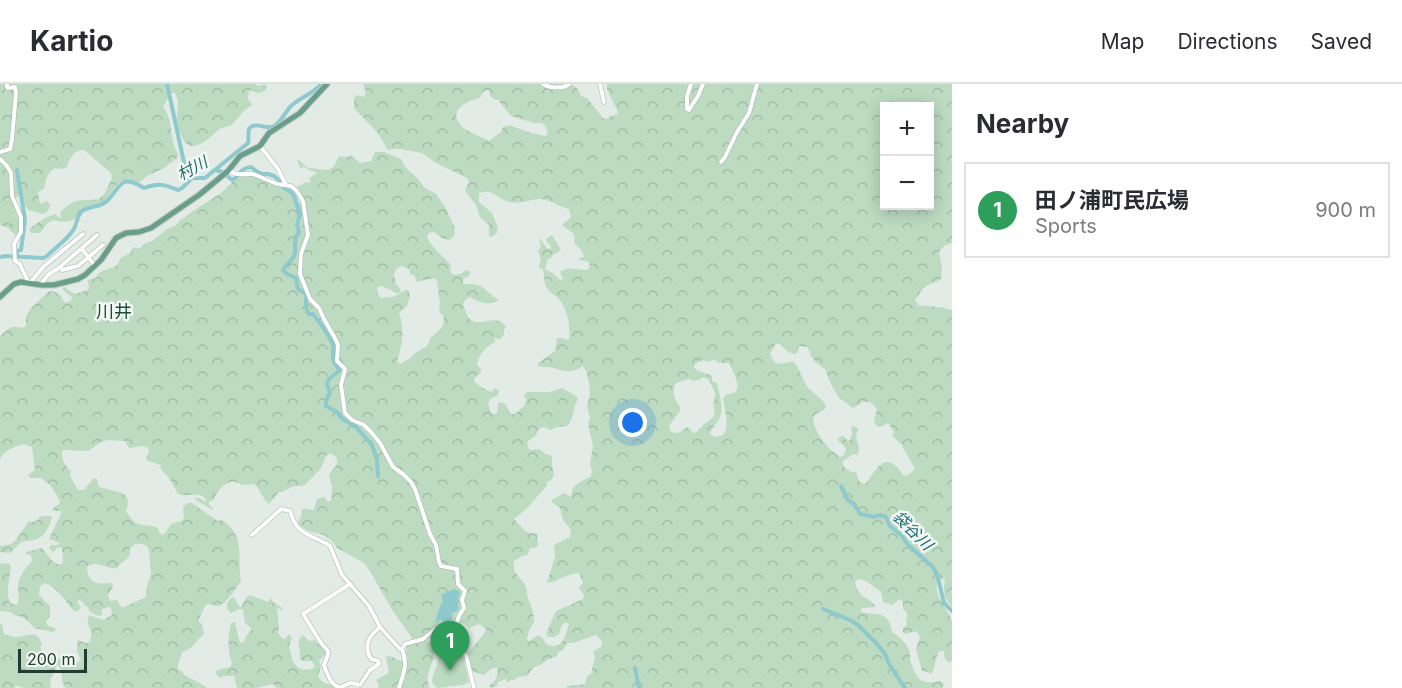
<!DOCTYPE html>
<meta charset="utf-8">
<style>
body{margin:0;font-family:Inter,"Noto Sans JP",sans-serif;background:#f2f2f3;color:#2b2b33}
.controls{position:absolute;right:18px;top:18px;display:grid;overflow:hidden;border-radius:0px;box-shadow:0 3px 15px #0003}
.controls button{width:54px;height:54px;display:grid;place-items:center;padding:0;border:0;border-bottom:2px solid #e1e1e2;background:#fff;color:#2b2b33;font:30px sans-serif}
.scale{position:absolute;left:18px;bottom:15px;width:69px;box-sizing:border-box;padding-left:6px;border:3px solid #233b32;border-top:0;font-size:16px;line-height:21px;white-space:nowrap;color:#233b32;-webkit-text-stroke:4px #f2f8f4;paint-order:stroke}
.you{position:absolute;left:633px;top:339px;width:21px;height:21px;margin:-15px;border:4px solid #fff;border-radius:50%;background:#1a73e8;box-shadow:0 0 0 9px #1a73e833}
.badge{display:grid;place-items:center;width:39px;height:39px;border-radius:50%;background:#111827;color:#fff;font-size:20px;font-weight:700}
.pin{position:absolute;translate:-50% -50px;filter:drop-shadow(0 2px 3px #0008)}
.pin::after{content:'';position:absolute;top:32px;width:21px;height:18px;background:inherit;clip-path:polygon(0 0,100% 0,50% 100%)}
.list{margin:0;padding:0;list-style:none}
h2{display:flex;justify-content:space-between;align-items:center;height:78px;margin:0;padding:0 24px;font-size:26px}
h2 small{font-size:20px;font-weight:400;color:#7c7c81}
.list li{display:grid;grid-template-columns:39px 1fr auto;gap:18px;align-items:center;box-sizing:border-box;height:96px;margin:0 12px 12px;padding:0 12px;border:2px solid #e1e1e2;border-radius:0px}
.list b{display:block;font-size:22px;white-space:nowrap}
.list p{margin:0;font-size:20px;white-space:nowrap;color:#7c7c81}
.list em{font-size:20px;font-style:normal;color:#7c7c81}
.map{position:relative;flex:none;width:952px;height:604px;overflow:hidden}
header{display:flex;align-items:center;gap:36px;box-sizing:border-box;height:84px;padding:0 30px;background:#fff;border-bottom:2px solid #e1e1e2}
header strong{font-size:28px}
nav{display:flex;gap:33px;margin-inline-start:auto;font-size:21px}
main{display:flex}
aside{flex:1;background:#fff}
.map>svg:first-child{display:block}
.green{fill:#bcdbc1}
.forest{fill:url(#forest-crowns);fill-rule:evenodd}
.water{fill:#8dc9cd}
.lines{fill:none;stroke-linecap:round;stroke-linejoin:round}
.river{stroke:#8dc9cd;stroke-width:4}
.minor-casing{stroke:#a5b3ac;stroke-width:5}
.major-casing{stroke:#c1c8c6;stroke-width:7}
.minor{stroke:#fff;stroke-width:4}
.major{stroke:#699e8b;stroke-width:5}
.labels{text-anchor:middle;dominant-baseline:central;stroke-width:5;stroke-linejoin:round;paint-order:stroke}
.water-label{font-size:16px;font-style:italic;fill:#216d73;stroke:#f2f8f4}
.quarter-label{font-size:18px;fill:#204c3d;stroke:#f2f8f4}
</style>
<header>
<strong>Kartio</strong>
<nav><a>Map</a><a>Directions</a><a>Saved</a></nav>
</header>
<main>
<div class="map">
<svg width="952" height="604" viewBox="0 0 952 604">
<defs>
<pattern id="forest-crowns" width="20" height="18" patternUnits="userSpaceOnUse" patternTransform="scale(1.5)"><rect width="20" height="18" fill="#bcdbc1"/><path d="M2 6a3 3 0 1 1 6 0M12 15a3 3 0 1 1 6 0" fill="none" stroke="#a1bda6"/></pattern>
</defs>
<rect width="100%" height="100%" fill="#e2ebe6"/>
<!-- green -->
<path class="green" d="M 457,567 L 463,572 L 469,598 L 463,601 L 437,604 L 432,598 C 433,587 438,581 439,573 L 447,568 Z"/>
<!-- forest -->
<g class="forest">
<path d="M 0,0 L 255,0 L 258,2 L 265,0 L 267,3 L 265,7 L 258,9 L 249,6 L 248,15 L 252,20 L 251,22 C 242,26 239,35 231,41 C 226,44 222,43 218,46 C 210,54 192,72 183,55 C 180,50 177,39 177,32 C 177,22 180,20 175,9 L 171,9 C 168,13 166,18 163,23 C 174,36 169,56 178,70 L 177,74 L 164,84 L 147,92 L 140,98 C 122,96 121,94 109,111 C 107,115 107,116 103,118 C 97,123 88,121 82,127 C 78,130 77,135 72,136 C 56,142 54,127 40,149 L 31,149 L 29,145 L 45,134 L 55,130 L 60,134 L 61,133 L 60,128 C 78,112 78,118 99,115 L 105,109 L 112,94 L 111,89 L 84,66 C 73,66 70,74 67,83 L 62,85 L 55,84 C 45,91 47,94 44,105 L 39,107 L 38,109 L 40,119 L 42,120 L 45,117 L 48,118 L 50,121 L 48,127 L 43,130 L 28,126 L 19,111 L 12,117 L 19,137 L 20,148 L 16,152 L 8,144 L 0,141 Z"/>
<path d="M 363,0 L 571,0 L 578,5 C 580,11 581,13 587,14 L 603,34 L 606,35 L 611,32 L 617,30 L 618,28 L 607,5 L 607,0 L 952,0 L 952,159 L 944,162 L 939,168 L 942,184 L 941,195 C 936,198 933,199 928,201 C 922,204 919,211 915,216 L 918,221 C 929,222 941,223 952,226 L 952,524 C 949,519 944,513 944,507 C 943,501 946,499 944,494 L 938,496 C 932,512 948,524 952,537 C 952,544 952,569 952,577 L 948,578 L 945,575 L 944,567 L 940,567 C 935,572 936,582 932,589 L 931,590 L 928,588 L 922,587 L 916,565 L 920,553 L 917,548 L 915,547 L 906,550 L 903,548 L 903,545 L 907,540 L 906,537 C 909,531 907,529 903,525 L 903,518 L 900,515 L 892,521 L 883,518 L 881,508 L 866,497 L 859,495 L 855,497 C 859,517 867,510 876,523 L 862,524 L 861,526 L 862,528 C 871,531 884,527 889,538 C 891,541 891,544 892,548 C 902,554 912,564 910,576 C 918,596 919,601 941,597 L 944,601 L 942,604 L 567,604 L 567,602 L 585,600 L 587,592 L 591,590 L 595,573 L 593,568 L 602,562 L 602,557 L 596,551 L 573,559 L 567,559 L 563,566 L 558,568 L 557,572 L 547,576 L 542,580 L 533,584 L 527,592 L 518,593 L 514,596 L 511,596 L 509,598 L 507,598 L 506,595 L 498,598 L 497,602 L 491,604 L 489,602 C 495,597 499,592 497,584 L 492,584 L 484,591 L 477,589 L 471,586 L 468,572 L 468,569 L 484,550 L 486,545 L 480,540 L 469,544 L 465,540 L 456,538 C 450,547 445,544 435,544 L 425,554 L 427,557 L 432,559 C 441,575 421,588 430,604 L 378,604 L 379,601 L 376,596 C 393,586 389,592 386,573 L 388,572 C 398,573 398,580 408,575 L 406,569 L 407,567 L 405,561 L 408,557 L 411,556 L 412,554 L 392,526 L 371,489 L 364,479 L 337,464 L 332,457 L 324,451 L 308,447 L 299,441 L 298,438 L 301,433 L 302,425 C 316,424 312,432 317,415 L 324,413 L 328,418 L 331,416 L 332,403 L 329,392 C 332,384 340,382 336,373 L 330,369 L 326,372 L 321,384 L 305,401 L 302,402 L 294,402 L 282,408 L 279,408 L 269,420 C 262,415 259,402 255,401 C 252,399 248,401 245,401 C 240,401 236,397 231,398 C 224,399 216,409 214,415 L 209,418 L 209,421 L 214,425 L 211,425 L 196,416 L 195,414 L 199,414 L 206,418 L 207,417 C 200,405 189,414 178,410 C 176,406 173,401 171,397 C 168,391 163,390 160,381 L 148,377 L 146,374 L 149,368 L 148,364 L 143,362 L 129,364 L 125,357 L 108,356 L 101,358 L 88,367 L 65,366 L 62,367 C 61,375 65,382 71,387 L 70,392 L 78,406 L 84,406 L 94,394 L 97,395 L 99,403 L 122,409 L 127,413 L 128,420 L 126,427 C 137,446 141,438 158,444 L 159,448 L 162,451 L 166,448 L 171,440 L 181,437 L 184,434 L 183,423 L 187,419 L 192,419 L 215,435 L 217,437 L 223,436 C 246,454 237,473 241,497 C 236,504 226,521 217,522 C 216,522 209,520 208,520 L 205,522 L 198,537 L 202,540 L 204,550 C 195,557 194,565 182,568 L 178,581 L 178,585 L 183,588 L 184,591 L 200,599 L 207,604 L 65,604 C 61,597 63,588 58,581 L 56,582 L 55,587 L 50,596 L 51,604 L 24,604 L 17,602 L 13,604 L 0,604 L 0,539 L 3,542 L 3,549 C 7,551 12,553 17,553 C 30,552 37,545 42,561 L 40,563 L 42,567 L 41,572 L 43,574 L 56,573 L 65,577 L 77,579 L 81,576 L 77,567 L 78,556 L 86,559 L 89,558 C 96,547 84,542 89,531 L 103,536 L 112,531 L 111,524 L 109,523 L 102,525 L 102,531 L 98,532 L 90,528 L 88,523 L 85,522 L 82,517 L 78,516 L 77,518 L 81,523 L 78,527 L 74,527 C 65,517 58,504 45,499 L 40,502 L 39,511 L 50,522 L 50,532 L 46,537 L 48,542 L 55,544 L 56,546 L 53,548 L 34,544 L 28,537 L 22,533 L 14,531 L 11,528 L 0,527 L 0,480 L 6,479 L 10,480 L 11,482 C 10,495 5,507 10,519 L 17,521 C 20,514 18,509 18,502 C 19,491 26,484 32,477 L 31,471 L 26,470 L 26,468 L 42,464 C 49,470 51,482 62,480 L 63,477 L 62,464 L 58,463 L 53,468 L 49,464 L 51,461 L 58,461 L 60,459 L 49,455 L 61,430 L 60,427 L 52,427 L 52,425 L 59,420 L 60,417 L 51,402 L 41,394 L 30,394 L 28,391 L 35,386 L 32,363 L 24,360 C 12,364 7,364 0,375 L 0,252 C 8,246 9,240 22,244 L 26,242 L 26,232 L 30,225 L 48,208 L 51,207 C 59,208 61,212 65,219 L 71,217 L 72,213 L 64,207 L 62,204 L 66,203 L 69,207 L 75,210 L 88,206 L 89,204 L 88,196 L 96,194 C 99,185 110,186 117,181 L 121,174 L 130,169 L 132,165 L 135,163 L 139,165 L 144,160 L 152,157 L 167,145 L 175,142 L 180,136 L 185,133 L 190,129 L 221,109 L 231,100 L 235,94 L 253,92 L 260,93 L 276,102 L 288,104 L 296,109 L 299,119 L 303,115 L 297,103 L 306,98 L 310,99 L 309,94 L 317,89 C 313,86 309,87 305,83 L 300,84 L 297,76 L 299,76 L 308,84 L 329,86 L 334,82 L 339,72 L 345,73 L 352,72 L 360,79 L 371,77 L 375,68 L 384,68 L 401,75 L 405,83 L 418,95 L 425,104 L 436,110 L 445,123 L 454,142 L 455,149 L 453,153 L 449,156 L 442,154 L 434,148 L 429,149 L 427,153 C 430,162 444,173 451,181 L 450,188 C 456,194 461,189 467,186 L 470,188 L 470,191 L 463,195 L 463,198 L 464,200 C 485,199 484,207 499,216 C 491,222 478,219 470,213 L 465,216 L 463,220 C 465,224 466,231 469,234 C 478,246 496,227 506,243 L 504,246 L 504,250 L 500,255 L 494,254 L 495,258 C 485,263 479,270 477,281 L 481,285 L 481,288 C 470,296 474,298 483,304 C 486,305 488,307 491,308 L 495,304 L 499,307 L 498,311 L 490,315 L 488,320 L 491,329 L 494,330 L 497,329 L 498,319 C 507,317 507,324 511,330 L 515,330 L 525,321 L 526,316 L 524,311 L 527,308 L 550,308 L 562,304 L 576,312 L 578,315 C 572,324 575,334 567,342 L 557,343 L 550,346 L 545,343 L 540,344 L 535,352 L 527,358 L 528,363 L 530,366 L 539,365 L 544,369 L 552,372 L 552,381 L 554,392 L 550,397 L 547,398 L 547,401 L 545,404 L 526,425 L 514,435 L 526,448 L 537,450 L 538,462 L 534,464 L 530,464 L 527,471 L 522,472 L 514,477 C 511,490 522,493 526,503 C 527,507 527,510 528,514 C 531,522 534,529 534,538 L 529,546 L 527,555 L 530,557 L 538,551 L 543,554 L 546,560 C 564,567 563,554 569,541 L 568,539 L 564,539 L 561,543 L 559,550 L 554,553 L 548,553 L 546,550 L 556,527 L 583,515 L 584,511 L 579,504 L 583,499 L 579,489 C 569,489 559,496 549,499 L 547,498 L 555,473 L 554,461 L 570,453 L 571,448 L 569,443 L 563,436 L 560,424 L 552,418 L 552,416 L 564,409 L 571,413 L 573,404 L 578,399 L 591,392 L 592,387 L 590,379 L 593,362 L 588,340 L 590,334 L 587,323 L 590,309 L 589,299 L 587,289 L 583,282 C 570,290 566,287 553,284 C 548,282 543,284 538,282 L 538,279 L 555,267 L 557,254 L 562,254 L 567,256 L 569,255 C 571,243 567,222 558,214 C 554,210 549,208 547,204 C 543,199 545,191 543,185 L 539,184 L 539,181 L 541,175 L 538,167 L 541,163 L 539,154 L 540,155 L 547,164 L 549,165 L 551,163 L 546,156 L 547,154 L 552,151 L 561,166 L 557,169 L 553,170 L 552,173 L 548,175 L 545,184 L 546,186 L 553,189 L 560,196 L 563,195 L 560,188 C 569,181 577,187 588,186 L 590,180 L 587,177 L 579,176 L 579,174 L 584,173 L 582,167 L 575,160 L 574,150 L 562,141 L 571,133 L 569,125 C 560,123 550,116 542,115 C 532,114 520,121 509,118 C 499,116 490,102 479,110 L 479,118 L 492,129 L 498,144 L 497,149 L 492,153 L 489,152 L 489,141 L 480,133 L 476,121 L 465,107 L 469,98 L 467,94 L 436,79 L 422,69 L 400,65 L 392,65 L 388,66 L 377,48 L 354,24 L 354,15 L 356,11 L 364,13 L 366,9 ZM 486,6 L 490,8 L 490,12 L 495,16 L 498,16 L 511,32 L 534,39 L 542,39 L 545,42 L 548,49 L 546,52 C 538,51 517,45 510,41 L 503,43 L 501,48 L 489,57 C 481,52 465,48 459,39 C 449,25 469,16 480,14 L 482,9 ZM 884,22 L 930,22 L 930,122 L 884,122 ZM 401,182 L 407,184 L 410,186 L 410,190 L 415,192 L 416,198 L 434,194 L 437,197 L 440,220 L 439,224 L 440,229 L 443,231 C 446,244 439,246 430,254 C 428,265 424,263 417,268 C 411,273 407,277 400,280 L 397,277 C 402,263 405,244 399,229 L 407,222 L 410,211 L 408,206 L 406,206 L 393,213 L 381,214 L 378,211 L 377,204 L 381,202 L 389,205 L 396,209 L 399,209 L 401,206 L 396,200 L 394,191 L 396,185 ZM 778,259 C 784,263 787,269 795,270 L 797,269 L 799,262 L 808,263 C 809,272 817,281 825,285 L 831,300 L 839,314 L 853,324 L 863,318 L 870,318 L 877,325 L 874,338 L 878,343 L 883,342 L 888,339 L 894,348 L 892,351 L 901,360 L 915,385 L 907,392 L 903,391 C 887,366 878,382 866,399 L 864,400 L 859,397 L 856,388 L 851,388 L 845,384 L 842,378 L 853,370 L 856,371 L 858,370 L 859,364 L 856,353 L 858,345 L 854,342 L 851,343 L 852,350 L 850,356 L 848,357 L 843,352 L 841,352 L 838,355 L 839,358 L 843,360 L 846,366 L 843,372 L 840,373 C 827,364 814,349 813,333 C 817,328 823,328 826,323 L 823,317 L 807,303 L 796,280 L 792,278 L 777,280 L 774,277 L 770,270 L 775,261 ZM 703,276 L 707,278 L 715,276 L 718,279 L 729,279 C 734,289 746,311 727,310 L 723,314 C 724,323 732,348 720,352 C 714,354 714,352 710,350 C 712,343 717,339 720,333 C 724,324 719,309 717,299 L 712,297 L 712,292 C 707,288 697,289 694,283 L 695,280 ZM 703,293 L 708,295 C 712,304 719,309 713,319 L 715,331 C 709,338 702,340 697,348 L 693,349 L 688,343 L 685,344 L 679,349 L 671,348 L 669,342 L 680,327 L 680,323 C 674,315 671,308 676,299 L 689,295 L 693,297 L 701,295 ZM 135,460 L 142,460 L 147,462 L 149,466 L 151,490 L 147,502 L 146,513 L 124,523 L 121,523 L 117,516 L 110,517 L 108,511 L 113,503 L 112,499 C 98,500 88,501 87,483 C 97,475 106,486 117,484 C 122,476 132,476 130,464 Z"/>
<path d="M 42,432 L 51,432 L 52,433 C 49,443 46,452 35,456 C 30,457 25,456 20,459 C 16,462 14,466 10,469 L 0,468 L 0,462 C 15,461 14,458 22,447 C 24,444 26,442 28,438 L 36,437 Z"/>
<path d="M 250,511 L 268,518 L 271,514 L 273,518 L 282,524 L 282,526 L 277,524 L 279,543 L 278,549 L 282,554 L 285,555 L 289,550 L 292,553 L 289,562 L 293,578 L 297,583 L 304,586 L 312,585 L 315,583 L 312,577 L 301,577 L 300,574 C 301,566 295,556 303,551 L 309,557 L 315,556 L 324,565 L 326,570 L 319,577 C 323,584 319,586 318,593 L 324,599 L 332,601 L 334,604 L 277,604 L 273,600 L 256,604 L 237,604 L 234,592 L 223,592 L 220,594 L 216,590 L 217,586 L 230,583 L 232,579 C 227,566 228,552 231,539 L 235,538 L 239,556 L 241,559 L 244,558 L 246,552 L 252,545 L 245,539 L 243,526 L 239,525 L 231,529 L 227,525 C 226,520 229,514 234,513 L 239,522 L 241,523 L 246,514 Z"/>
</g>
<!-- water -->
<path class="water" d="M 454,505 L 459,507 L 460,510 C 457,516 457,518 459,524 L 457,527 L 452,529 C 453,535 452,538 447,542 L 441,535 L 435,539 C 437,532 439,523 443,517 L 441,511 Z"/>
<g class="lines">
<!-- river -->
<g class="river">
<polyline points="167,0 188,97"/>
<polyline points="17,86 25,136 21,166 17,167 17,172"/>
<path d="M 216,86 L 222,88 L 232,96 C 241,92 239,84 251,83 L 256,87 L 262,90 L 268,90 L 274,92 L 281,98 L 284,104 L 291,108 L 294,112 L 300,130 L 297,141 L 299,148 L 295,155 L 295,169 L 293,174 L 284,184 L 283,186 L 287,190 L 296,194 C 298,203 295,205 305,209 L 307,214 L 306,217 L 307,228 L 310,230 L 313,230 C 320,239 327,248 332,258 C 335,265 331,272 334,278 C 334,279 339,286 340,286 L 329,295 L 327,300 L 330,308 L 326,318 L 326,322 L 337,328 L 341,334 L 356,343 L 372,361 L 377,376 L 378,392"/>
<path d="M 0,173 L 5,172 L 43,174 L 47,172 C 55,164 65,157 71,149 C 77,143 76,134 81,128 C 89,121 100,124 107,117 C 121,103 120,89 144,104 C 159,99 164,100 178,106 L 182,104 L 192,94 L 205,94 L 248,59 C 249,55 248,48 249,45 C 254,37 265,45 272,43 C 280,41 285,28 291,22 C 300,13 312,11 321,0"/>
<polyline points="841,402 848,416 854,420 860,430 874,433 880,431 886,433 890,442 902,452 908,461 932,482 937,490 944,519 952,527"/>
<polyline points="823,525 852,537 858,541 876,559 885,570 889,580 905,604"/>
<polyline points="635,584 639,604"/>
</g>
<defs>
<g id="minor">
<path d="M 543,0 C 549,4 564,5 569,0"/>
<polyline points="600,0 604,18"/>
<polyline points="691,0 687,12 687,25 689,26 698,12 703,0"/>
<polyline points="260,62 278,85 286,101"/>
<polyline points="0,68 10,65 12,55 16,9 15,3 8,4 7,3 7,0"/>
<path d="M 0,75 L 7,82 L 11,89 L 12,112 L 21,133 L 21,148 L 14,160 L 15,177 L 20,180 C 22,187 27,192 28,199"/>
<polyline points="721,78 725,73 737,48 749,29 757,0"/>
<polyline points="228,87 237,90 253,90 277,100 291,102 296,106 303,117 308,151 301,170 300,190 310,215 319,224 324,235 336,256 338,261 337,277 345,285 341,301 345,329 352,336 364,341 371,348 380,359 393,383 403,390 411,398 415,405 430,450 436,461 439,478 441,482 457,485 458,500 465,507 462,516 464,524 459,532 455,544 449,547 435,545 423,555 405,560 402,565"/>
<polyline points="82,165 95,182"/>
<polyline points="60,183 62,186 78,182 103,161"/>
<polyline points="30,199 43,183 83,150"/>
<polyline points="41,200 48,191 60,183 97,151"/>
<path d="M 252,451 L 281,425 L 290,427 C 294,443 302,449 317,455 C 322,458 326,458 330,462 L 342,491 L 369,522 L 380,543 L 400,565 L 402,565 C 408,581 404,588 399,604"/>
<path d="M 350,500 L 303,530 L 321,559 L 328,567 L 328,571 L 324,581 C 326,588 332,604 341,603 C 343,603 348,599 351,599 C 354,599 357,601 360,601 L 370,586 L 379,580 L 378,577 L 371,575 C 363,561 369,552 380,543"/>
<polyline points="441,546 445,556 466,571 474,604"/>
</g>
<polyline id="major" points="0,213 14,200 21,198 41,201 54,201 78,195 85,191 101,176 116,154 126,149 139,148 151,144 199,111 228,87 240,72 260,62 269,49 300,29 327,0"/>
</defs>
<!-- minor casing -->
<use href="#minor" class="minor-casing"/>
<!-- major casing -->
<use href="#major" class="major-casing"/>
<!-- minor -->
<use href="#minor" class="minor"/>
<!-- major -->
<use href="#major" class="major"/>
</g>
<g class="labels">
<!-- water labels -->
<g class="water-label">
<text transform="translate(192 84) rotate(-28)">村川</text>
<text transform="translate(913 446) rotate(45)">袋谷川</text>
</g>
<!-- quarter labels -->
<g class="quarter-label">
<text x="114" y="227">川井</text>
</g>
</g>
</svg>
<div class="controls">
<button>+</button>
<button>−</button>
</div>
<div class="scale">200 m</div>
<div class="you"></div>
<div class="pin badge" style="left:450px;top:587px;background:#2e9e5b">1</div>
</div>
<aside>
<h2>Nearby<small></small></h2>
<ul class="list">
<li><span class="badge" style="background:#2e9e5b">1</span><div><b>田ノ浦町民広場</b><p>Sports</p></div><em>900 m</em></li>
</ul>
</aside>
</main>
